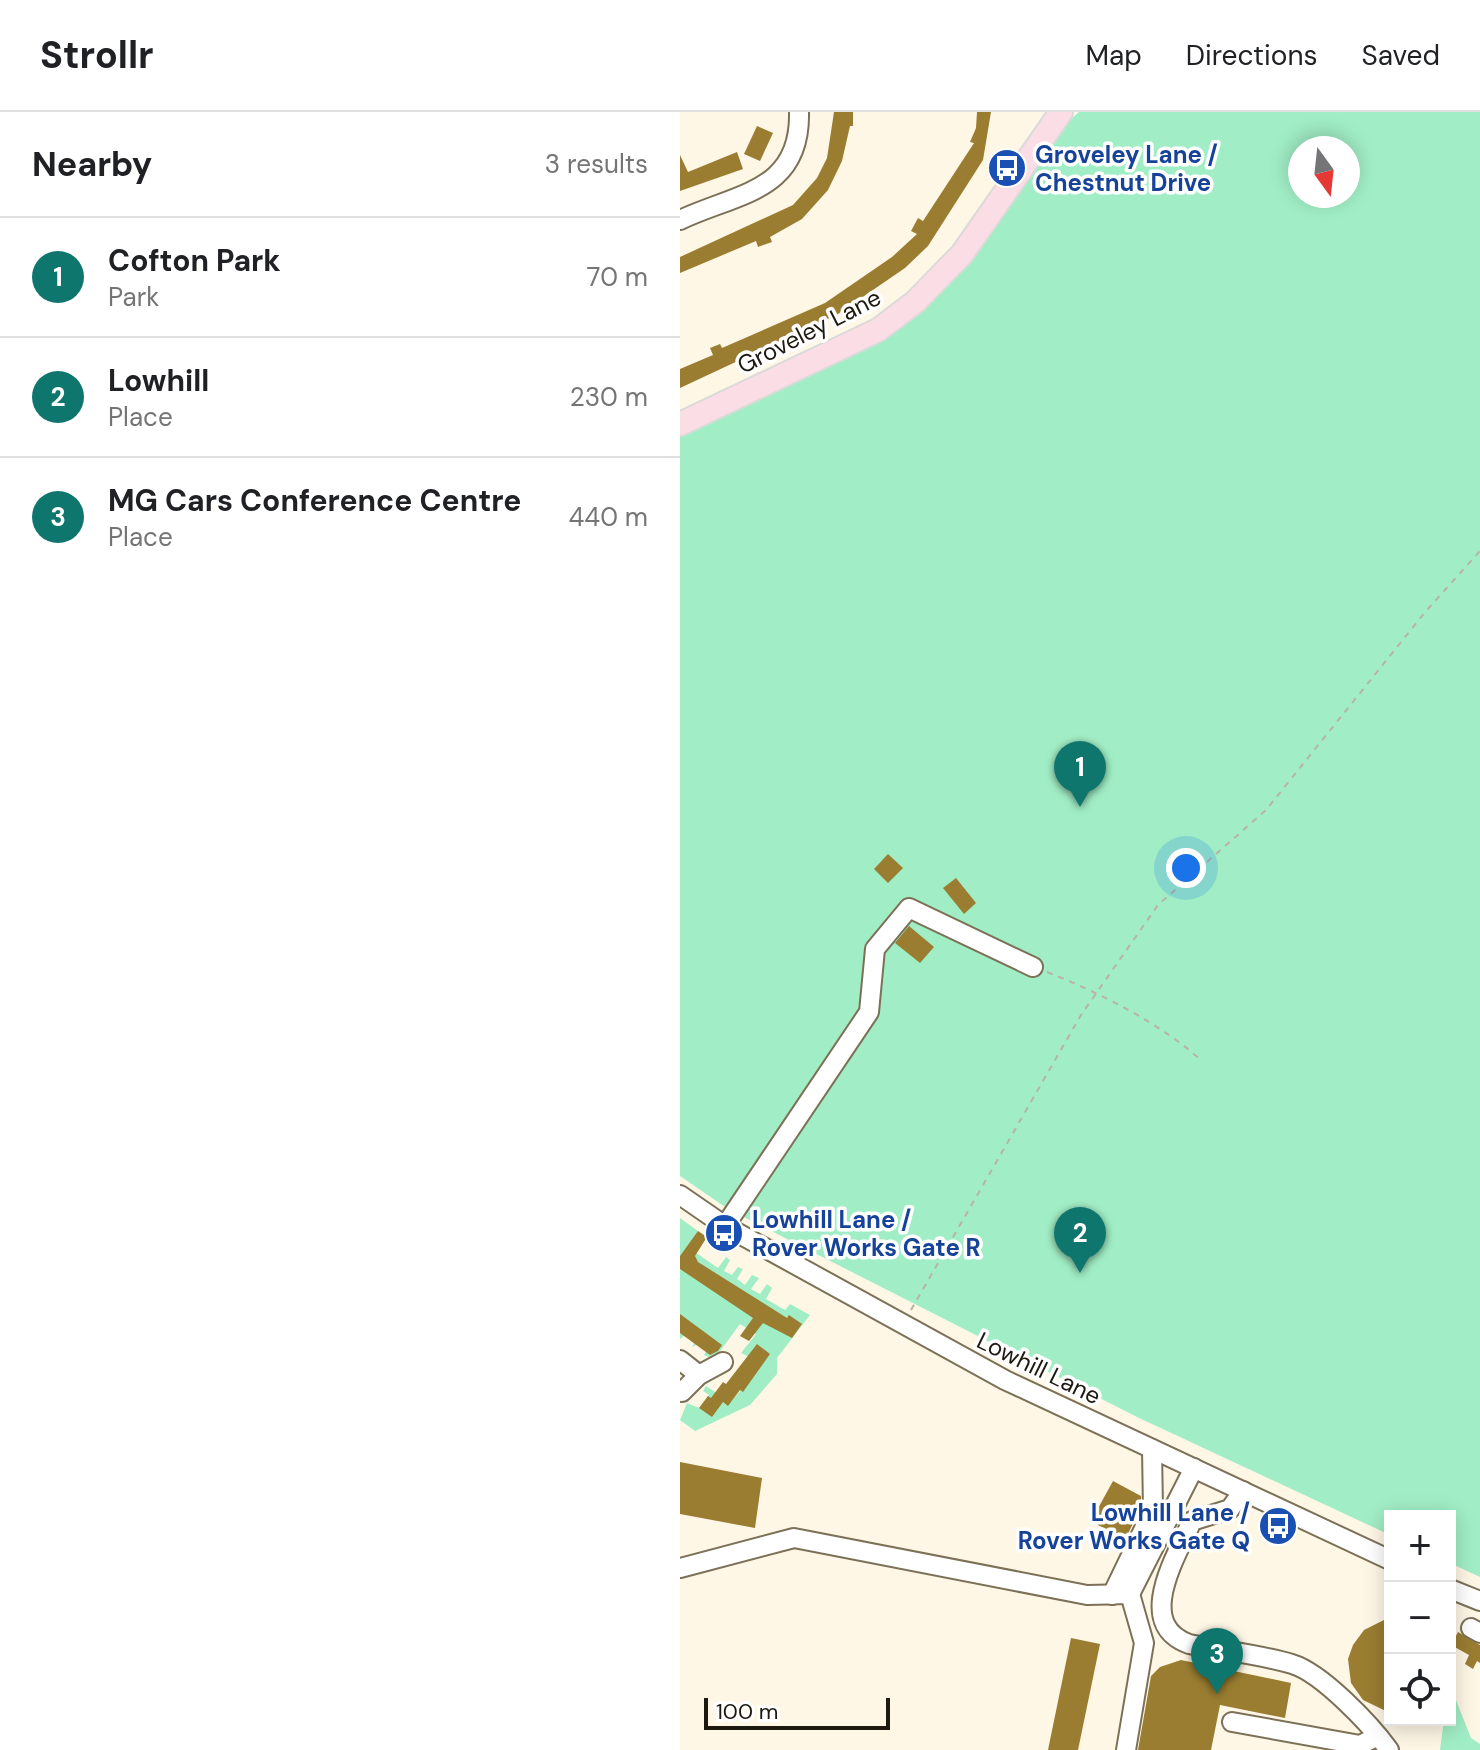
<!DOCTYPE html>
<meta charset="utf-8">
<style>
body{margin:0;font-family:"DM Sans",sans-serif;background:#f6f6f6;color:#202124}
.controls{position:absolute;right:24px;bottom:24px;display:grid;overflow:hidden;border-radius:0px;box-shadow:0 4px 20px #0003}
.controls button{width:72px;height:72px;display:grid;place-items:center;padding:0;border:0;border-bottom:2px solid #e0e0e0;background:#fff;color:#202124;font:40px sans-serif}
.compass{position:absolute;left:608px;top:24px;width:72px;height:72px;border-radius:50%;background:#fff;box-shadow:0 4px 20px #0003;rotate:165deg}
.scale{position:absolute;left:24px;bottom:20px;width:186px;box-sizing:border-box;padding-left:8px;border:4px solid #1d190f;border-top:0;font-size:22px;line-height:28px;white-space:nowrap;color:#1d190f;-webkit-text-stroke:6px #fff;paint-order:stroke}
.you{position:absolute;left:506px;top:756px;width:28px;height:28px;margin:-20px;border:6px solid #fff;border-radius:50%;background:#1a73e8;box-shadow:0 0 0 12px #1a73e833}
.badge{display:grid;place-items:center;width:52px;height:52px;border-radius:50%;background:#0f766e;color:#fff;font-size:26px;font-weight:700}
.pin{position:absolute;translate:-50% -66px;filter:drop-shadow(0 2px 4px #0008)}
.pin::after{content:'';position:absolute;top:42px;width:28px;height:24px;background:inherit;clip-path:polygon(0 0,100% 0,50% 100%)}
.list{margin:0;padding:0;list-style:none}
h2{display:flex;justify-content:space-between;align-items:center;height:104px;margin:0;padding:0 32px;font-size:34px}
h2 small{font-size:26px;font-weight:400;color:#757577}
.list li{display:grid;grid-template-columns:52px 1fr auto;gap:24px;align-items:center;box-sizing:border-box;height:120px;padding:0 32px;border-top:2px solid #e0e0e0}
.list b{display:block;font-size:30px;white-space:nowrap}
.list p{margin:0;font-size:26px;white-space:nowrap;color:#757577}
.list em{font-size:26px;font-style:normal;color:#757577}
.icon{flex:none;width:44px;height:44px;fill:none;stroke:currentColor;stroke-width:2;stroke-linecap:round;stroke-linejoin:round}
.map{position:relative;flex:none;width:800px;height:1638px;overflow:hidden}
header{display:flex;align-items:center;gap:48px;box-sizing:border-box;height:112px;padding:0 40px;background:#fff;border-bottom:2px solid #e0e0e0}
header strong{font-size:38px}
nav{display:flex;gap:44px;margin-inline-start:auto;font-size:28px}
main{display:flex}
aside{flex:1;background:#fff}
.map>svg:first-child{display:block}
.green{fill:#a1eec6;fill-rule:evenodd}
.building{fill:#9a7d31}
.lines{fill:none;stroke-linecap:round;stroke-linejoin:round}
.minor-casing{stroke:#7c7157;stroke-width:22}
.major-casing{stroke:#dbdad9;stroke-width:26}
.path{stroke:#b9b3a4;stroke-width:2;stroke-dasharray:6 6;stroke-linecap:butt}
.minor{stroke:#fff;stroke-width:18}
.major{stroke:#fbdee5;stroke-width:22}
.labels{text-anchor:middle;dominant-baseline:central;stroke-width:7;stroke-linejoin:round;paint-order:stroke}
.transit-label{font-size:24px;font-weight:bold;fill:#164399;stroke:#fff;text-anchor:start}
.street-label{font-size:24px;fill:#1d190f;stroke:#fff}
</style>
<header>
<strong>Strollr</strong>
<nav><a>Map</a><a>Directions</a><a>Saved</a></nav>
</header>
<main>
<aside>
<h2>Nearby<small>3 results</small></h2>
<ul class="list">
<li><span class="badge">1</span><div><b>Cofton Park</b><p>Park</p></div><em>70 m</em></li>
<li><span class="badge">2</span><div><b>Lowhill</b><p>Place</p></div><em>230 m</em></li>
<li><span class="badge">3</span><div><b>MG Cars Conference Centre</b><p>Place</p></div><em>440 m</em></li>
</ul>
</aside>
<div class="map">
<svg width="800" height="1638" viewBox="0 0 800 1638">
<rect width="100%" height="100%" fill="#fff7e6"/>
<!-- green -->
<g class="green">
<path d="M 399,0 L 800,0 L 800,1465 L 770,1451 L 770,1404 L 710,1404 L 710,1423 L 457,1305 L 48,1097 L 0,1064 L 0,325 L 223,209 L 368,27 ZM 620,36 L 668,36 L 668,84 L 620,84 Z"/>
<polygon points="0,1106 18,1119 12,1128 15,1140 38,1156 46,1145 50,1148 44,1159 52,1163 58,1155 63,1157 57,1167 65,1173 72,1163 79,1166 71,1177 80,1182 87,1172 92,1176 86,1187 105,1198 110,1192 130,1203 97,1246 97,1262 70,1293 15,1319 0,1308 7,1291 19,1296 29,1283 23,1279 26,1274 51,1290 83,1252 61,1241 76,1222 60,1212 38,1242 28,1245 24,1243 27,1238 18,1232 12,1235 17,1226 6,1222 0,1227"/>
<polygon points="770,1573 791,1626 800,1632 800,1638 760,1638 764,1608 770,1608"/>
</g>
<!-- building -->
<g class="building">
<polygon points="154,0 173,0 173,14 170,14 162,49 148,78 122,107 90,125 92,130 78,135 76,129 0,161 0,145 113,93 137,66 147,46"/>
<polygon points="297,0 311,0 303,48 248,134 225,156 158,202 0,276 0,257 33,243 30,236 40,232 42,236 145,191 212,145 237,122 231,119 238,106 243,109 294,31 290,30 296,16"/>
<polygon points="77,14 93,21 80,49 64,42"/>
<polygon points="57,40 63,57 0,79 0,43 8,60"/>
<polygon points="208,742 223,756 208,771 194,757"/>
<polygon points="276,766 296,791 284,802 263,776"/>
<polygon points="229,814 254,835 240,851 215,831"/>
<polygon points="18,1119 27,1125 15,1144 18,1150 107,1206 109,1203 122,1212 112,1226 83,1211 69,1229 60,1224 73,1206 0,1157 0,1144"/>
<polygon points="0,1202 42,1233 38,1239 30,1243 0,1221"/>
<polygon points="77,1232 90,1242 63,1280 60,1278 48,1294 43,1290 32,1305 19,1296 28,1284 31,1286 43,1270 46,1272"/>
<polygon points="0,1350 82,1366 75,1416 0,1402"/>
<polygon points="433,1369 461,1384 461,1395 445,1428 411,1409"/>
<polygon points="710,1505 710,1601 683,1588 671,1571 668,1547 673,1533 684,1518"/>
<polygon points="778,1520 800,1533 800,1551 797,1549 793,1557 785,1552 789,1543 771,1533"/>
<polygon points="391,1526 420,1532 398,1638 368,1638"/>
<polygon points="501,1548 611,1571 605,1606 540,1593 531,1638 458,1638 471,1564 480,1555"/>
</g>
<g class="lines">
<defs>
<g id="minor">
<path d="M 0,108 C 57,81 121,80 119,0"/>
<polyline points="0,1083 45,1114 325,1268 710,1448"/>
<polyline points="45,1114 189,900 195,837 229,796 353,855"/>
<polyline points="0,1248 19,1263"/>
<polyline points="2,1280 19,1263 43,1250"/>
<path d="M 563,1379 L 550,1397 L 512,1409 C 496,1445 454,1512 509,1532 C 543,1539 579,1542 612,1552 C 642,1561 691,1613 709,1638"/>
<polyline points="0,1456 114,1426 407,1483 450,1482 464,1531 446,1638"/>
<polyline points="770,1477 800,1489"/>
<polyline points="450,1482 514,1356"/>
<polyline points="432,1483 473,1398 472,1337"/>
<polyline points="791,1516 800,1521"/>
<polyline points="552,1610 680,1633 698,1624"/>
</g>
<polyline id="major" points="0,312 198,218 235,190 282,142 381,0"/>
</defs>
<!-- minor casing -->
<use href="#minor" class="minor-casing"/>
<!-- major casing -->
<use href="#major" class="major-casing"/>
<!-- path -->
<g class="path">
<path d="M 367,860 C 420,881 478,910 521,948"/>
<polyline points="231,1198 401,903 478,793 586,698 746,499 800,439"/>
</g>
<!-- minor -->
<use href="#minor" class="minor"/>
<!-- major -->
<use href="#major" class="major"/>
</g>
<!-- icons -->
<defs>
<symbol id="bus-disc" viewBox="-11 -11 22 22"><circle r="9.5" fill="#1a4fb4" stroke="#fff"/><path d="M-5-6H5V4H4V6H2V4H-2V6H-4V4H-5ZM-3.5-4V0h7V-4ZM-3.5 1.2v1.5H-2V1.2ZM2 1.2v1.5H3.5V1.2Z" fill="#fff"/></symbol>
</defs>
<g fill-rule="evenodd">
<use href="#bus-disc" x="305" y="34" width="44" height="44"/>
<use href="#bus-disc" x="22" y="1099" width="44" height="44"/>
<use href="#bus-disc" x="576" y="1392" width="44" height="44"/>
</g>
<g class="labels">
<!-- transit labels -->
<g class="transit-label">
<text x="355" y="42">Groveley Lane /<tspan x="355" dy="28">Chestnut Drive</tspan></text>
<text x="72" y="1107">Lowhill Lane /<tspan x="72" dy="28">Rover Works Gate R</tspan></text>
<text x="570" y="1400" text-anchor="end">Lowhill Lane /<tspan x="570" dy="28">Rover Works Gate Q</tspan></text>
</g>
<!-- street labels -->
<g class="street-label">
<text transform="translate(129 219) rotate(-27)">Groveley Lane</text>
<text transform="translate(359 1256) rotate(26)">Lowhill Lane</text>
</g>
</g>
</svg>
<div class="controls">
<button>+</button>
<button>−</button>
<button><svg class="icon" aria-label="locate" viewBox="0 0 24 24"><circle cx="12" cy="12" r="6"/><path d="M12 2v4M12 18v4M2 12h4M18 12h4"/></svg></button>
</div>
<svg class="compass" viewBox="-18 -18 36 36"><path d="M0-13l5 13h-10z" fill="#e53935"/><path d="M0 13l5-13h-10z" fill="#757577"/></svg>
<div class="scale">100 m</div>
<div class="you"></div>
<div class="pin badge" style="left:400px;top:695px">1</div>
<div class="pin badge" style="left:400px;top:1161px">2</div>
<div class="pin badge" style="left:537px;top:1582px">3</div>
</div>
</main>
